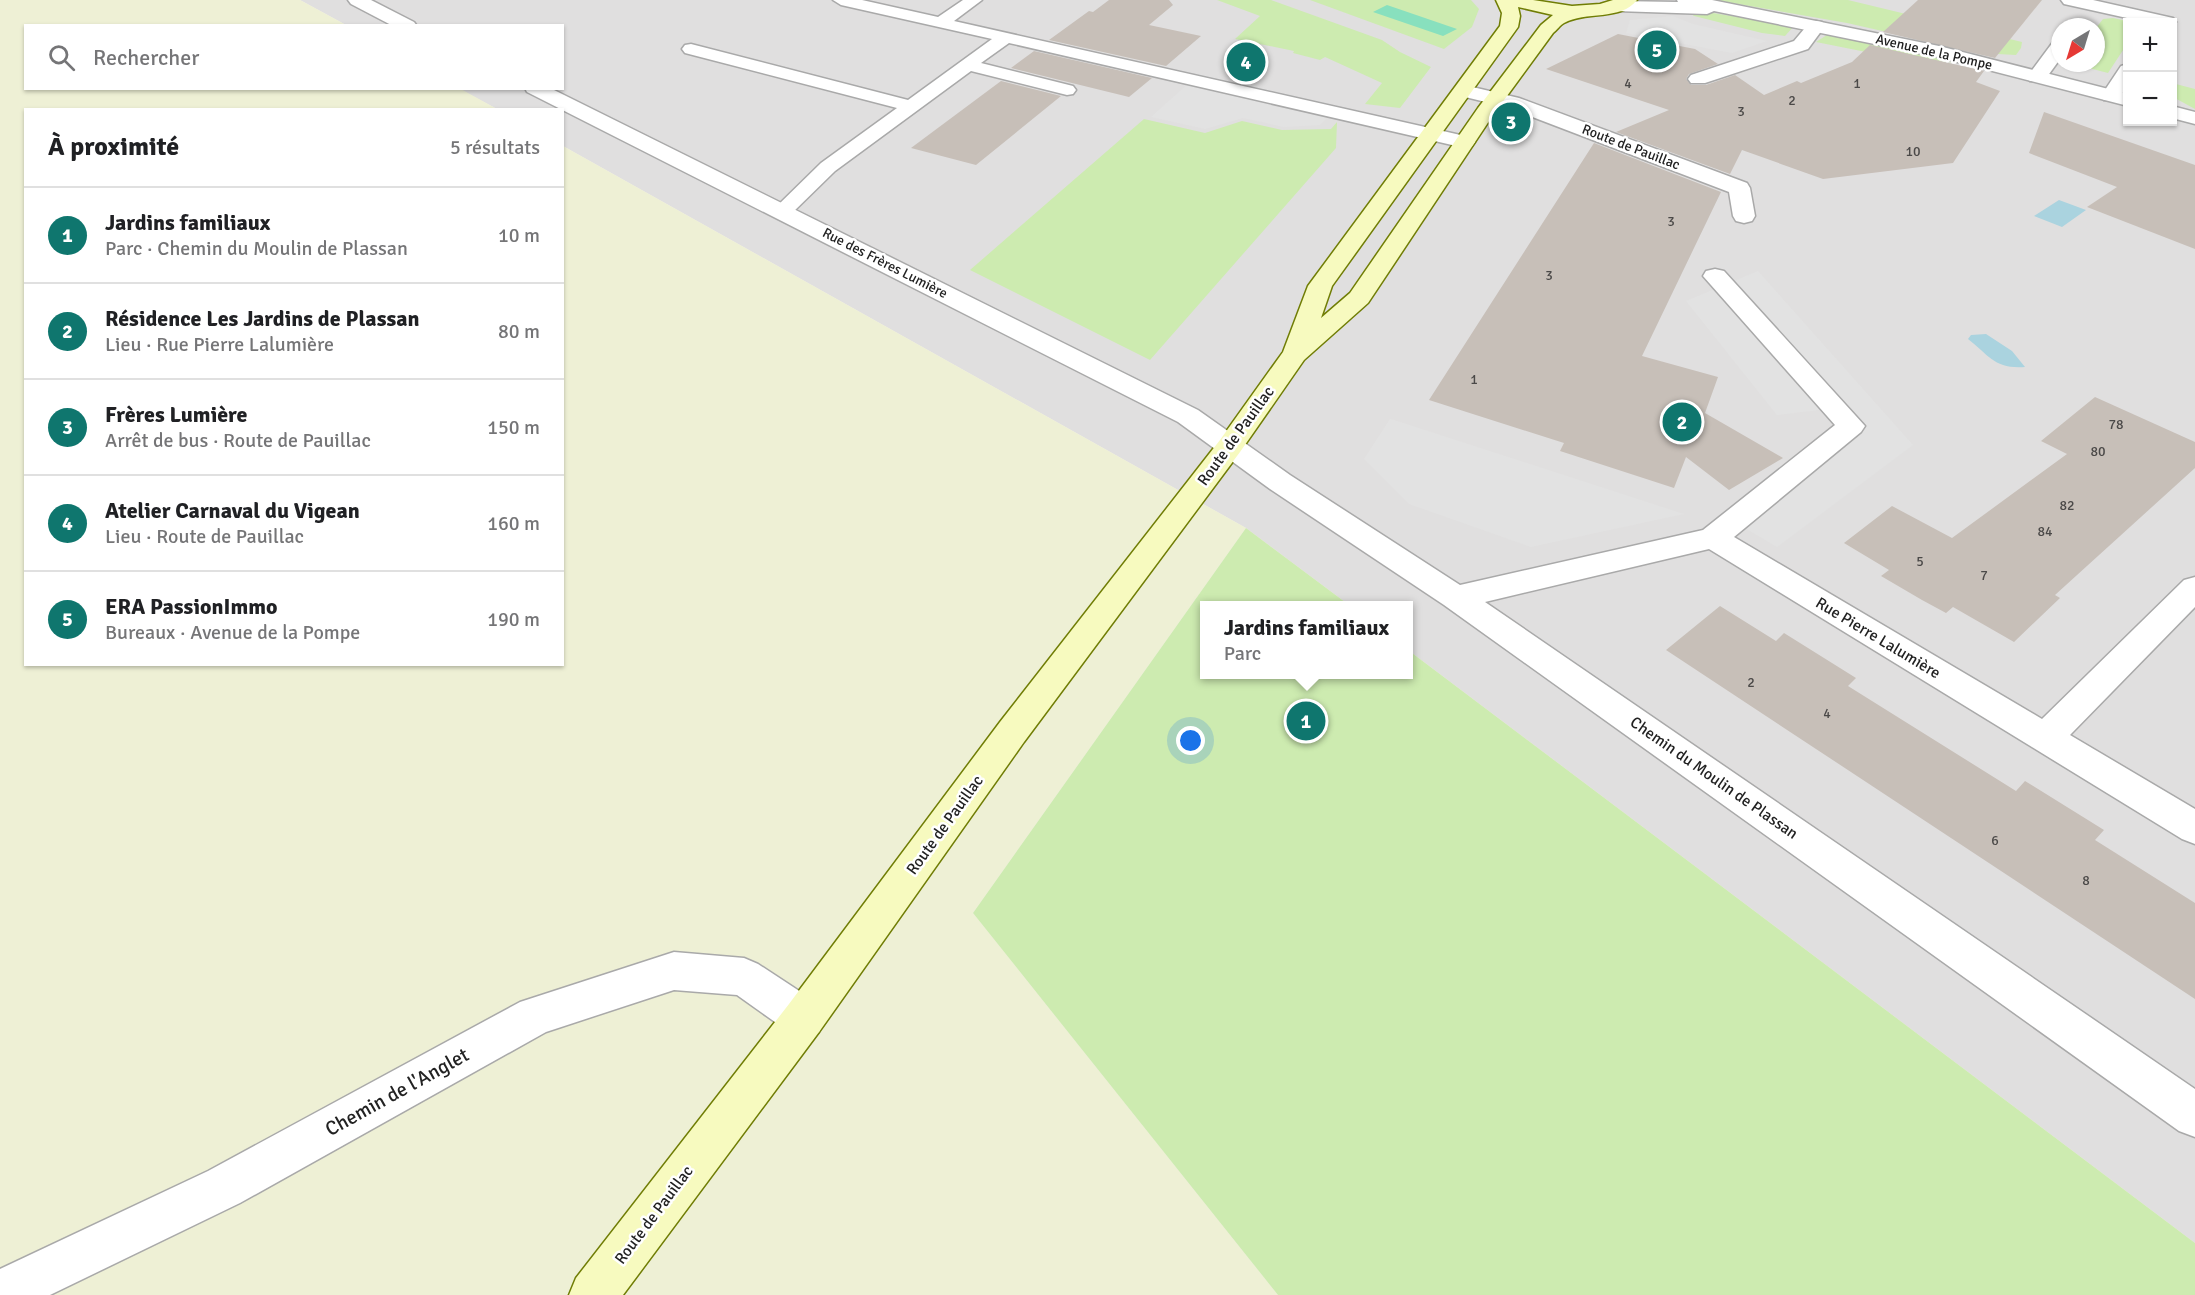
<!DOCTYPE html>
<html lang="fr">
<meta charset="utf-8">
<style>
body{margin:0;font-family:Signika,sans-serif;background:#f6f6f6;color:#202124}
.controls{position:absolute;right:18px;top:18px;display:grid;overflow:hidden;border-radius:0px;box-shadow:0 2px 4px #0004}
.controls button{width:54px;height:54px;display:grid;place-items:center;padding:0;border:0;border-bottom:2px solid #e0e0e0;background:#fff;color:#202124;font:30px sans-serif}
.compass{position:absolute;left:2051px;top:18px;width:54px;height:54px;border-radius:50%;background:#fff;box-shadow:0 2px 4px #0004;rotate:218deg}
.you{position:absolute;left:1191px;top:741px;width:21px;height:21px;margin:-15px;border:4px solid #fff;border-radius:50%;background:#1a73e8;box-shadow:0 0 0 9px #1a73e833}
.badge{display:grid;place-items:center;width:39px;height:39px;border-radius:50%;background:#0f766e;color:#fff;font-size:20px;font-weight:700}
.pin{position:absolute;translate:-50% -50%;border:3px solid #fff;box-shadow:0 2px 6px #0006}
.popup{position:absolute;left:1200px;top:601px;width:213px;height:78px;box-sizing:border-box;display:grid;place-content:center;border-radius:0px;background:#fff;filter:drop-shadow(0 2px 4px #0005);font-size:20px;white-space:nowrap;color:#757577}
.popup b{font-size:22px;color:#202124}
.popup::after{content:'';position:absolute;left:50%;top:100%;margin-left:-12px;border:12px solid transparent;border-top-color:#fff}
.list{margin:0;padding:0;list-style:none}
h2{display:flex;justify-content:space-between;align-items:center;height:78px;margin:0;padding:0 24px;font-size:26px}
h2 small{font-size:20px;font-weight:400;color:#757577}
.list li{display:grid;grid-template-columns:39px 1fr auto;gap:18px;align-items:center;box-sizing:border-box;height:96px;padding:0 24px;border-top:2px solid #e0e0e0}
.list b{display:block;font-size:22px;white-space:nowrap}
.list p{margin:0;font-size:20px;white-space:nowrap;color:#757577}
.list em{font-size:20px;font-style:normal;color:#757577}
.icon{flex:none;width:33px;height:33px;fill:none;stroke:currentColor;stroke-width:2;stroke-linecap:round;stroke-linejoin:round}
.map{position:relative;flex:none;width:2195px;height:1295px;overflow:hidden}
.search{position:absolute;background:#fff;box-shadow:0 2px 4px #0004;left:24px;top:24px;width:540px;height:66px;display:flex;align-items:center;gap:15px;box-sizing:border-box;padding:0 21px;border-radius:0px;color:#757577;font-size:22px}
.panel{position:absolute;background:#fff;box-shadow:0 2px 4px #0004;left:24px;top:108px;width:540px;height:558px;border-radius:0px}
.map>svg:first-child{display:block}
.residential{fill:#e0dfdf;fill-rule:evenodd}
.farmland{fill:#eef0d5}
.grass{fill:#cdebb0}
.pitch{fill:#88e0be}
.parking{fill:#e2e2e2}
.water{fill:#aad3df}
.building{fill:#c7bfb8}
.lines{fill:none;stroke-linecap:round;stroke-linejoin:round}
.service-casing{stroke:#a9a9a9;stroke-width:3}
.minor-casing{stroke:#a9a9a9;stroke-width:3}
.tertiary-casing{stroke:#a9a9a9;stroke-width:3}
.secondary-casing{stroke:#707d05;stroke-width:3}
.service{fill:#fff;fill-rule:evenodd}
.minor{fill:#fff;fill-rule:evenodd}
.tertiary{fill:#fff;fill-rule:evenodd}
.secondary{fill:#f7fabf;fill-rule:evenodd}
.labels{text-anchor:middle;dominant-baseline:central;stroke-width:5;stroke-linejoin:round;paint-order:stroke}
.far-street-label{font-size:14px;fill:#222;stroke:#fff}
.number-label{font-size:14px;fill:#4b4948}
.street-label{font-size:16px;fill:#222;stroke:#fff}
.near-street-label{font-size:20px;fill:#222;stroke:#fff}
</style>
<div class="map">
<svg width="2195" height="1295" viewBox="0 0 2195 1295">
<rect width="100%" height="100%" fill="#f2efe9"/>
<!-- residential -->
<path class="residential" d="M 300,0 L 2195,0 L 2195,1243 L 1408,650 L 1408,606 L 1349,605 L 1246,528 L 563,146 L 562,110 L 497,109 L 459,89 L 562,88 L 562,26 L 346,25 ZM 2128,22 L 2172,22 L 2172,122 L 2128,122 ZM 2060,27 L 2096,27 L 2096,63 L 2060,63 Z"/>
<!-- farmland -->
<polygon class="farmland" points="0,0 300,0 346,25 26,26 26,88 459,88 497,109 26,110 26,664 562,664 563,146 1246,528 973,913 1278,1295 0,1295"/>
<!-- grass -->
<g class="grass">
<polygon points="1217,0 1271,0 1382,40 1400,52 1431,67 1400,108 1365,104 1382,83 1325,57 1320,60 1293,53 1294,51 1235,39 1260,16"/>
<polygon points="1310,0 1471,0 1479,9 1472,27 1444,49"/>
<polygon points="1715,0 1848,0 2022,42 2021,48 2016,55 1979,53 1847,23"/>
<polygon points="1688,9 1794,26 1785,36 1762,33 1694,16 1687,11"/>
<polygon points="2113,18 2132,22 2128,22 2127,44 2108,73 2069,63 2096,63 2096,28 2103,19"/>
<polygon points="1830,33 1956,63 1871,53 1816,42"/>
<polygon points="2172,83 2195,89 2195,109 2173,97"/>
<polygon points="1144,119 1205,133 1242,121 1282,130 1331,129 1337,122 1336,148 1150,360 970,270"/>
<polygon points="1246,528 1349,605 1204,606 1204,674 1408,674 1408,650 2195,1243 2195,1295 1278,1295 973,913"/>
</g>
<!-- pitch -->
<polygon class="pitch" points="1387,5 1457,29 1443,36 1373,12"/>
<!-- parking -->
<g class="parking">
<polygon points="1673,16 1693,24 1767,41 1732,53 1626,33 1630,20"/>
<polygon points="1199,74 1339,106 1320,125 1284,127 1243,118 1205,129 1151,117"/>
<polygon points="1758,271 1913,445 1777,547 1733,521 1851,425 1835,408 1777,415 1686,301"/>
<polygon points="1390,419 1391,419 1684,514 1531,547 1409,504 1364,459"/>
</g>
<!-- water -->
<g class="water">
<polygon points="2059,200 2086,210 2062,227 2034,216"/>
<path d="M 1986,334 L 2012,351 L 2025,367 C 1994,369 1990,356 1968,339 L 1971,335 Z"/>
</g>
<!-- building -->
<g class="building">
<polygon points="1109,0 1169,0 1173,5 1149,25 1201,36 1166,66 1049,40 1089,11 1093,12"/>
<polygon points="1918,0 2042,0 1995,58 1883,32"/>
<polygon points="1618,34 1695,49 1718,64 1689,74 1686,79 1691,85 1706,85 1735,75 1764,95 1797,81 1801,83 1852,62 1870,45 1984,71 1976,82 2000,91 1953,163 1823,179 1742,150 1730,174 1616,132 1669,110 1546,69"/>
<polygon points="1034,51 1152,78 1129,97 1011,68"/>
<polygon points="1001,81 1061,96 976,165 911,148"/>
<polygon points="2044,112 2195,165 2195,249 2087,207 2117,187 2029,153"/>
<polygon points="1594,143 1721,192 1642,356 1718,377 1705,413 1783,458 1729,490 1686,457 1674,488 1560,451 1564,443 1429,400"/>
<polygon points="2095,397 2195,442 2195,468 2055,595 2060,598 2014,642 1953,607 1946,613 1922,600 1881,576 1889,570 1844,543 1892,506 1952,538 2067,454 2041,441"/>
<polygon points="1720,606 1776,641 1784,633 1856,678 1848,686 2016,791 2025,781 2104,830 2095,840 2195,903 2195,999 1666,650"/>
</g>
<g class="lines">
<defs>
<polygon id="service" points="833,0 862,0 938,17 963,0 982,0 954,21 1465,136 1472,138 1475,142 1472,146 1465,148 1009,43 981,63 1073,86 1076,90 1073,94 1067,95 971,71 835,171 789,216 782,218 775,216 772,212 775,208 821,163 897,108 685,53 682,49 685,45 691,44 908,100 992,39 841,5"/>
<g id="minor">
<polygon points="348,0 371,0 414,22 417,26 393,26 351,4"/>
<polygon points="2061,0 2093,0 2173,18 2176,22 2172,26 2172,22 2145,22 2064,4"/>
<polygon points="1816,21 1822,22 1825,26 1808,49 1705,83 1691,83 1688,79 1691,75 1794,41 1810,22"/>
<polygon points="2060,40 2060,59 2044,81 2030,81 2027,77 2030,73 2053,42"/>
<path d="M 2128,64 C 2128,81 2128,86 2118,100 L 2104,100 L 2101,96 L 2121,66 Z"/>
<polygon points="1464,85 1519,98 1747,183 1750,188 1755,216 1752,221 1744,223 1736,221 1733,216 1729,192 1506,107 1457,95 1454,91 1457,87"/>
<polygon points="525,88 550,88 1198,410 1290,475 1460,585 1703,530 1835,425 1703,276 1706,271 1715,269 1724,271 1865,426 1861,432 1734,537 2042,719 2184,580 2195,577 2195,607 2070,735 2195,809 2195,844 2182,839 1709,549 1485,602 2195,1089 2195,1137 2179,1131 1444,605 1270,489 1178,422 527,92"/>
<polygon points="674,952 744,958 758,964 819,1004 825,1018 819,1032 804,1038 789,1032 737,995 674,990 546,1032 240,1203 50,1295 0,1295 0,1269 208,1171 520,1002"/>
</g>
<g id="tertiary">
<polygon points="1677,0 1712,0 1939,46 2128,94 2128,106 1938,57 1714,11 1707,14 1616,11 1610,10 1607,6 1610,2 1616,1 1678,2"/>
<polygon points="2172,106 2195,112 2195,124 2172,118"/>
</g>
<path id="secondary" d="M 1496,0 L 1533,0 L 1572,6 L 1600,4 L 1613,0 L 1637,0 C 1621,21 1585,11 1564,23 C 1560,25 1557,30 1553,33 L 1493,115 L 1368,303 L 1304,360 L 1240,452 L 1024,742 L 819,1032 L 623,1295 L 569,1295 L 576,1278 L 789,1004 L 1000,722 L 1220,440 L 1283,352 L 1308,286 L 1500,26 L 1502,13 ZM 1518,7 L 1553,15 L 1541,25 L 1478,108 L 1350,293 L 1321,318 L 1332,286 L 1518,27 L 1520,16 Z"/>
</defs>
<!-- service casing -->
<use href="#service" class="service-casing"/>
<!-- minor casing -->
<use href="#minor" class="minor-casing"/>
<!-- tertiary casing -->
<use href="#tertiary" class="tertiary-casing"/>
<!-- secondary casing -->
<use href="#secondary" class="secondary-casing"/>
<!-- service -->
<use href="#service" class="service"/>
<!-- minor -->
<use href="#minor" class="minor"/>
<!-- tertiary -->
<use href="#tertiary" class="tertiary"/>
<!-- secondary -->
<use href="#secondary" class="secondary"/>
</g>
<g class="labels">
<!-- far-street labels -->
<g class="far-street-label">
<text transform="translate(1934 52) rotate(13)">Avenue de la Pompe</text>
<text transform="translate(1631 147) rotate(21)">Route de Pauillac</text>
<text transform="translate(885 263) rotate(27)">Rue des Frères Lumière</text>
</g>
<!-- number labels -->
<g class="number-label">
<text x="1628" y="83">4</text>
<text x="1857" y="83">1</text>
<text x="1792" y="100">2</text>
<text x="1741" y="111">3</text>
<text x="1913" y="151">10</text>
<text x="1671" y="221">3</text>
<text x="1549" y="275">3</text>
<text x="1474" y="379">1</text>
<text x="2116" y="424">78</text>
<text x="2098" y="451">80</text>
<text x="2067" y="505">82</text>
<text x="2045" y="531">84</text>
<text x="1920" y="561">5</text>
<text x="1984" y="575">7</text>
<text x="1751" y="682">2</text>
<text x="1827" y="713">4</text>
<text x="1995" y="840">6</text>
<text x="2086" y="880">8</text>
</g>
<!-- street labels -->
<g class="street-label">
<text transform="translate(1236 436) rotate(-54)">Route de Pauillac</text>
<text transform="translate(1878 638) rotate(31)">Rue Pierre Lalumière</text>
<text transform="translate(1714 778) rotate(35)">Chemin du Moulin de Plassan</text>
<text transform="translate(945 825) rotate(-54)">Route de Pauillac</text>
<text transform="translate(654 1215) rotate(-53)">Route de Pauillac</text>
</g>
<!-- near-street labels -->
<g class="near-street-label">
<text transform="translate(397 1092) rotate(-29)">Chemin de l'Anglet</text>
</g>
</g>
</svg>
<div class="controls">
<button>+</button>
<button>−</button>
</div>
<svg class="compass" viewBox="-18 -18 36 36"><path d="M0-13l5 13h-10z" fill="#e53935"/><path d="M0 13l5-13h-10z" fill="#757577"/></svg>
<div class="you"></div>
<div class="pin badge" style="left:1306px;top:721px">1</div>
<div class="popup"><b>Jardins familiaux</b>Parc</div>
<div class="pin badge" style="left:1682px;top:422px">2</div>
<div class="pin badge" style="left:1511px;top:122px">3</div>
<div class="pin badge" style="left:1246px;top:62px">4</div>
<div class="pin badge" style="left:1657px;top:50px">5</div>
<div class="search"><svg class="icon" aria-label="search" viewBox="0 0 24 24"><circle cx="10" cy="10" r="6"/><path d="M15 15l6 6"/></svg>Rechercher</div>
<section class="panel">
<h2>À proximité<small>5 résultats</small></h2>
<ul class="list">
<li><span class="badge">1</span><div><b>Jardins familiaux</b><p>Parc · Chemin du Moulin de Plassan</p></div><em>10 m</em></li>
<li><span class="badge">2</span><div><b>Résidence Les Jardins de Plassan</b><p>Lieu · Rue Pierre Lalumière</p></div><em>80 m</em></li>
<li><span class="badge">3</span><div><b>Frères Lumière</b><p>Arrêt de bus · Route de Pauillac</p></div><em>150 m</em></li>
<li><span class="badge">4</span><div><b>Atelier Carnaval du Vigean</b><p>Lieu · Route de Pauillac</p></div><em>160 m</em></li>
<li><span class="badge">5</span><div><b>ERA PassionImmo</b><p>Bureaux · Avenue de la Pompe</p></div><em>190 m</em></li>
</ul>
</section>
</div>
